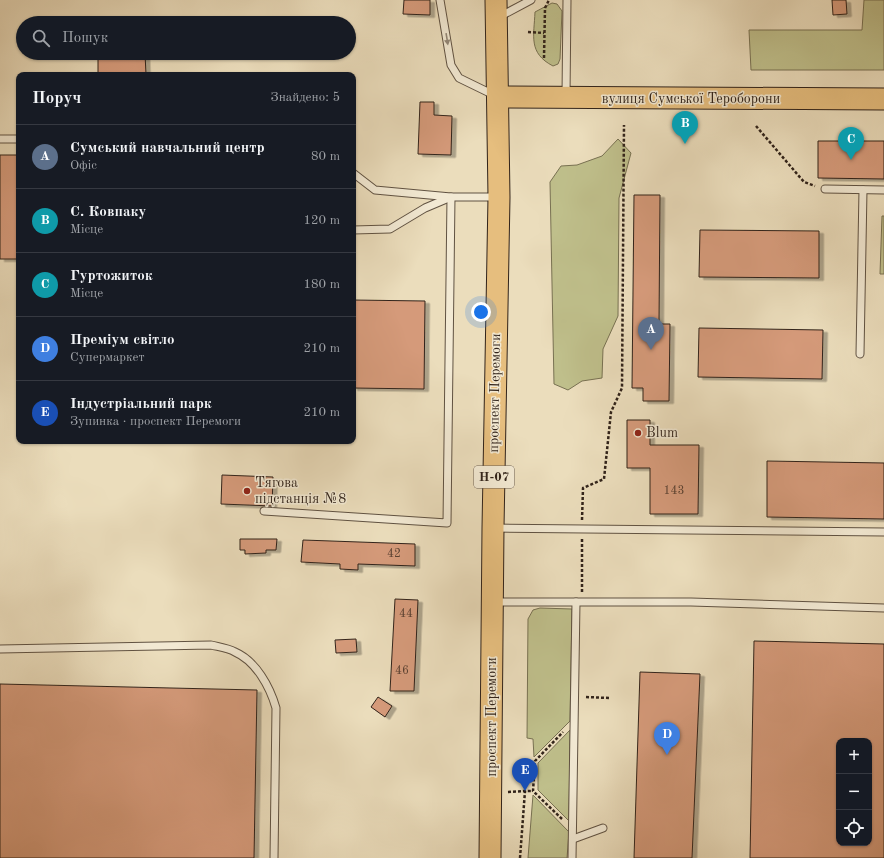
<!DOCTYPE html>
<html lang="uk">
<meta charset="utf-8">
<style>
body{margin:0;font-family:"Old Standard TT",serif;background:#20242c;color:#f1f3f6}
.controls{position:absolute;right:12px;bottom:12px;display:grid;overflow:hidden;border-radius:8px;box-shadow:0 1px 3px #0004}
.controls button{width:36px;height:36px;display:grid;place-items:center;padding:0;border:0;border-bottom:1px solid #363941;background:#171b24;color:#f1f3f6;font:20px sans-serif}
.you{position:absolute;left:481px;top:312px;width:14px;height:14px;margin:-10px;border:3px solid #fff;border-radius:50%;background:#1a73e8;box-shadow:0 0 0 6px #1a73e833}
.badge{display:grid;place-items:center;width:26px;height:26px;border-radius:50%;background:#c59692;color:#fff;font-size:13px;font-weight:700}
.pin{position:absolute;translate:-50% -33px;filter:drop-shadow(0 1px 2px #0008)}
.pin::after{content:'';position:absolute;top:21px;width:14px;height:12px;background:inherit;clip-path:polygon(0 0,100% 0,50% 100%)}
.list{margin:0;padding:0;list-style:none}
h2{display:flex;justify-content:space-between;align-items:center;height:52px;margin:0;padding:0 16px;font-size:17px}
h2 small{font-size:13px;font-weight:400;color:#9ea1a6}
.list li{display:grid;grid-template-columns:26px 1fr auto;gap:12px;align-items:center;box-sizing:border-box;height:64px;padding:0 16px;border-top:1px solid #363941}
.list b{display:block;font-size:15px;white-space:nowrap}
.list p{margin:0;font-size:13px;white-space:nowrap;color:#9ea1a6}
.list em{font-size:13px;font-style:normal;color:#9ea1a6}
.icon{flex:none;width:22px;height:22px;fill:none;stroke:currentColor;stroke-width:2;stroke-linecap:round;stroke-linejoin:round}
.map{position:relative;flex:none;width:884px;height:858px;overflow:hidden}
.search{position:absolute;background:#171b24;box-shadow:0 1px 3px #0004;left:16px;top:16px;width:340px;height:44px;display:flex;align-items:center;gap:10px;box-sizing:border-box;padding:0 14px;border-radius:22px;color:#9ea1a6;font-size:15px}
.panel{position:absolute;background:#171b24;box-shadow:0 1px 3px #0004;left:16px;top:72px;width:340px;height:372px;border-radius:8px}
.map>svg:first-child{display:block}
.green{fill:#bfbf8b;stroke:#787152}
.building{fill:#d59a7a;stroke:#31231a;fill-rule:evenodd;filter:url(#shadow)}
.lines{fill:none;stroke-linecap:round;stroke-linejoin:round}
.lane-casing{stroke:#605242;stroke-width:9}
.primary-casing{stroke:#31231a;stroke-width:23}
.path{stroke:#31231a;stroke-width:2.5;stroke-dasharray:3 2;stroke-linecap:butt}
.lane{stroke:#f2e9d3;stroke-width:7}
.primary{stroke:#e6be7e;stroke-width:21}
.oneway{fill:#928676}
.poi-dot{fill:#8f2418;stroke:#f2e9d3;stroke-width:1.5}
.labels{text-anchor:middle;dominant-baseline:central;stroke-width:3;stroke-linejoin:round;paint-order:stroke}
.number-label{font-size:12px;fill:#5a4132}
.shield{fill:#f2e9d3;stroke:#6b5e52;stroke-width:1}
.shield-label{font-size:13px;font-weight:bold;fill:#31231a}
.street-label{font-size:14px;fill:#31231a;stroke:#f2e9d3}
.poi-label{font-size:14px;fill:#31231a;stroke:#f2e9d3;text-anchor:start}
</style>
<div class="map">
<svg width="884" height="858" viewBox="0 0 884 858">
<defs>
<filter id="shadow"><feDropShadow dx="4.5" dy="2.5" stdDeviation="0" flood-color="#0004"/></filter>
</defs>
<rect width="100%" height="100%" fill="#ebddbc"/>
<filter id="stains"><feTurbulence type="fractalNoise" baseFrequency=".005" numOctaves="4"/><feColorMatrix values="0 0 0 0 .2 0 0 0 0 .09 0 0 0 0 .02 0 0 0 .5 -.17"/></filter>
<radialGradient id="worn" r=".72"><stop offset=".6" stop-color="#630" stop-opacity="0"/><stop offset="1" stop-color="#630" stop-opacity=".3"/></radialGradient>
<!-- green -->
<g class="green">
<polygon points="864,0 884,0 884,70 751,70 749,30 862,30"/>
<path d="M 552,3 L 557,4 L 562,11 L 560,59 L 558,64 L 553,66 C 528,53 534,36 535,12 Z"/>
<polygon points="618,139 631,153 619,198 618,316 603,349 602,378 582,381 568,390 554,384 550,182 561,166 577,165 602,156"/>
<polygon points="882,216 884,216 884,274 880,274"/>
<polygon points="540,608 572,609 570,721 534,757 533,739 527,738 528,619 533,610"/>
<polygon points="570,730 569,821 538,790 538,763"/>
<polygon points="533,795 569,832 567,858 528,858"/>
</g>
<!-- building -->
<g class="building">
<polygon points="404,0 430,0 430,15 403,14"/>
<polygon points="832,0 846,0 847,14 833,15"/>
<polygon points="145,54 146,74 98,75 98,55"/>
<polygon points="420,102 434,102 434,115 452,116 451,155 418,154"/>
<polygon points="818,141 884,141 884,179 818,178"/>
<rect x="0" y="155" width="19" height="104"/>
<polygon points="634,195 660,195 659,324 670,324 669,401 643,401 643,388 632,388"/>
<polygon points="700,230 819,231 819,278 699,277"/>
<polygon points="353,300 425,301 424,389 353,388"/>
<polygon points="699,328 823,330 822,379 698,377"/>
<polygon points="627,420 650,420 650,445 699,445 698,514 650,514 650,468 627,468"/>
<polygon points="767,461 884,463 884,519 767,517"/>
<polygon points="222,475 273,477 272,506 221,504"/>
<polygon points="240,539 277,539 276,550 266,550 266,553 245,554 245,550 240,550"/>
<polygon points="303,540 415,544 415,566 358,564 358,570 340,569 340,564 301,562"/>
<polygon points="395,599 418,600 414,691 390,691"/>
<polygon points="356,639 357,652 336,653 335,640"/>
<path d="M 754,641 L 884,644 L 884,858 L 750,858 ZM 839,741 L 869,741 L 869,843 L 839,843 Z"/>
<polygon points="640,672 700,674 692,858 634,858"/>
<polygon points="0,684 257,690 254,858 0,858"/>
<polygon points="378,697 392,706 385,717 371,707"/>
</g>
<g class="lines">
<defs>
<g id="lane">
<polyline points="440,0 451,65 459,78 494,95"/>
<polyline points="499,17 531,0"/>
<polyline points="566,96 567,0"/>
<polyline points="0,139 19,139"/>
<polyline points="825,189 884,190"/>
<polyline points="353,230 390,229 425,208 451,197 497,197"/>
<polyline points="860,354 863,190"/>
<polyline points="264,511 447,523 451,197 375,190 353,173"/>
<polyline points="494,528 884,532"/>
<polyline points="494,602 691,602 884,608"/>
<path d="M 0,649 L 211,645 C 219,647 228,648 235,652 C 256,661 270,687 276,708 L 274,858"/>
<polyline points="573,839 603,828"/>
<polyline points="572,858 576,602"/>
</g>
<g id="primary">
<polyline points="498,97 884,99"/>
<polyline points="490,858 493,528 499,197 496,0"/>
</g>
</defs>
<!-- lane casing -->
<use href="#lane" class="lane-casing"/>
<!-- primary casing -->
<use href="#primary" class="primary-casing"/>
<!-- path -->
<g class="path">
<polyline points="528,32 544,33"/>
<polyline points="544,58 545,8 549,0"/>
<polyline points="756,126 804,182 815,186"/>
<polyline points="582,520 583,488 604,479 611,412 622,388 624,125"/>
<polyline points="582,539 582,592"/>
<polyline points="586,697 609,698"/>
<polyline points="508,792 525,791"/>
<polyline points="562,819 533,791 535,761 563,732"/>
<polyline points="520,858 525,791 533,791"/>
</g>
<!-- lane -->
<use href="#lane" class="lane"/>
<!-- primary -->
<use href="#primary" class="primary"/>
</g>
<!-- one-way arrows -->
<defs><path id="oneway-solid" d="M-6-.8H1V-3.2L6.5 0L1 3.2V.8H-6Z"/></defs>
<use class="oneway" href="#oneway-solid" transform="translate(447 39) rotate(81)"/>
<!-- markers -->
<g class="poi-dot">
<circle cx="638" cy="433" r="4"/>
<circle cx="247" cy="491" r="4"/>
</g>
<g class="labels">
<!-- number labels -->
<g class="number-label">
<text x="674" y="491">143</text>
<text x="394" y="554">42</text>
<text x="406" y="614">44</text>
<text x="402" y="671">46</text>
</g>
<!-- shield labels -->
<rect class="shield" x="474" y="466" width="40" height="22" rx="3"/>
<g class="shield-label">
<text x="494" y="477">Н-07</text>
</g>
<!-- street labels -->
<g class="street-label">
<text x="691" y="99">вулиця Сумської Тероборони</text>
<text transform="translate(495 393) rotate(-89)">проспект Перемоги</text>
<text transform="translate(492 717) rotate(-90)">проспект Перемоги</text>
</g>
<!-- poi labels -->
<g class="poi-label">
<text x="646" y="433">Blum</text>
<text x="255" y="483">Тягова<tspan x="255" dy="16">підстанція №8</tspan></text>
</g>
</g>
<rect width="100%" height="100%" filter="url(#stains)"/>
<rect width="100%" height="100%" fill="url(#worn)"/>
</svg>
<div class="controls">
<button>+</button>
<button>−</button>
<button><svg class="icon" aria-label="locate" viewBox="0 0 24 24"><circle cx="12" cy="12" r="6"/><path d="M12 2v4M12 18v4M2 12h4M18 12h4"/></svg></button>
</div>
<div class="you"></div>
<div class="pin badge" style="left:651px;top:350px;background:#5c6f8a">A</div>
<div class="pin badge" style="left:685px;top:144px;background:#0f9aa8">B</div>
<div class="pin badge" style="left:851px;top:160px;background:#0f9aa8">C</div>
<div class="pin badge" style="left:667px;top:755px;background:#3f7fe0">D</div>
<div class="pin badge" style="left:525px;top:791px;background:#1a4fb4">E</div>
<div class="search"><svg class="icon" aria-label="search" viewBox="0 0 24 24"><circle cx="10" cy="10" r="6"/><path d="M15 15l6 6"/></svg>Пошук</div>
<section class="panel">
<h2>Поруч<small>Знайдено: 5</small></h2>
<ul class="list">
<li><span class="badge" style="background:#5c6f8a">A</span><div><b>Сумський навчальний центр</b><p>Офіс</p></div><em>80 m</em></li>
<li><span class="badge" style="background:#0f9aa8">B</span><div><b>С. Ковпаку</b><p>Місце</p></div><em>120 m</em></li>
<li><span class="badge" style="background:#0f9aa8">C</span><div><b>Гуртожиток</b><p>Місце</p></div><em>180 m</em></li>
<li><span class="badge" style="background:#3f7fe0">D</span><div><b>Преміум світло</b><p>Супермаркет</p></div><em>210 m</em></li>
<li><span class="badge" style="background:#1a4fb4">E</span><div><b>Індустріальний парк</b><p>Зупинка · проспект Перемоги</p></div><em>210 m</em></li>
</ul>
</section>
</div>
